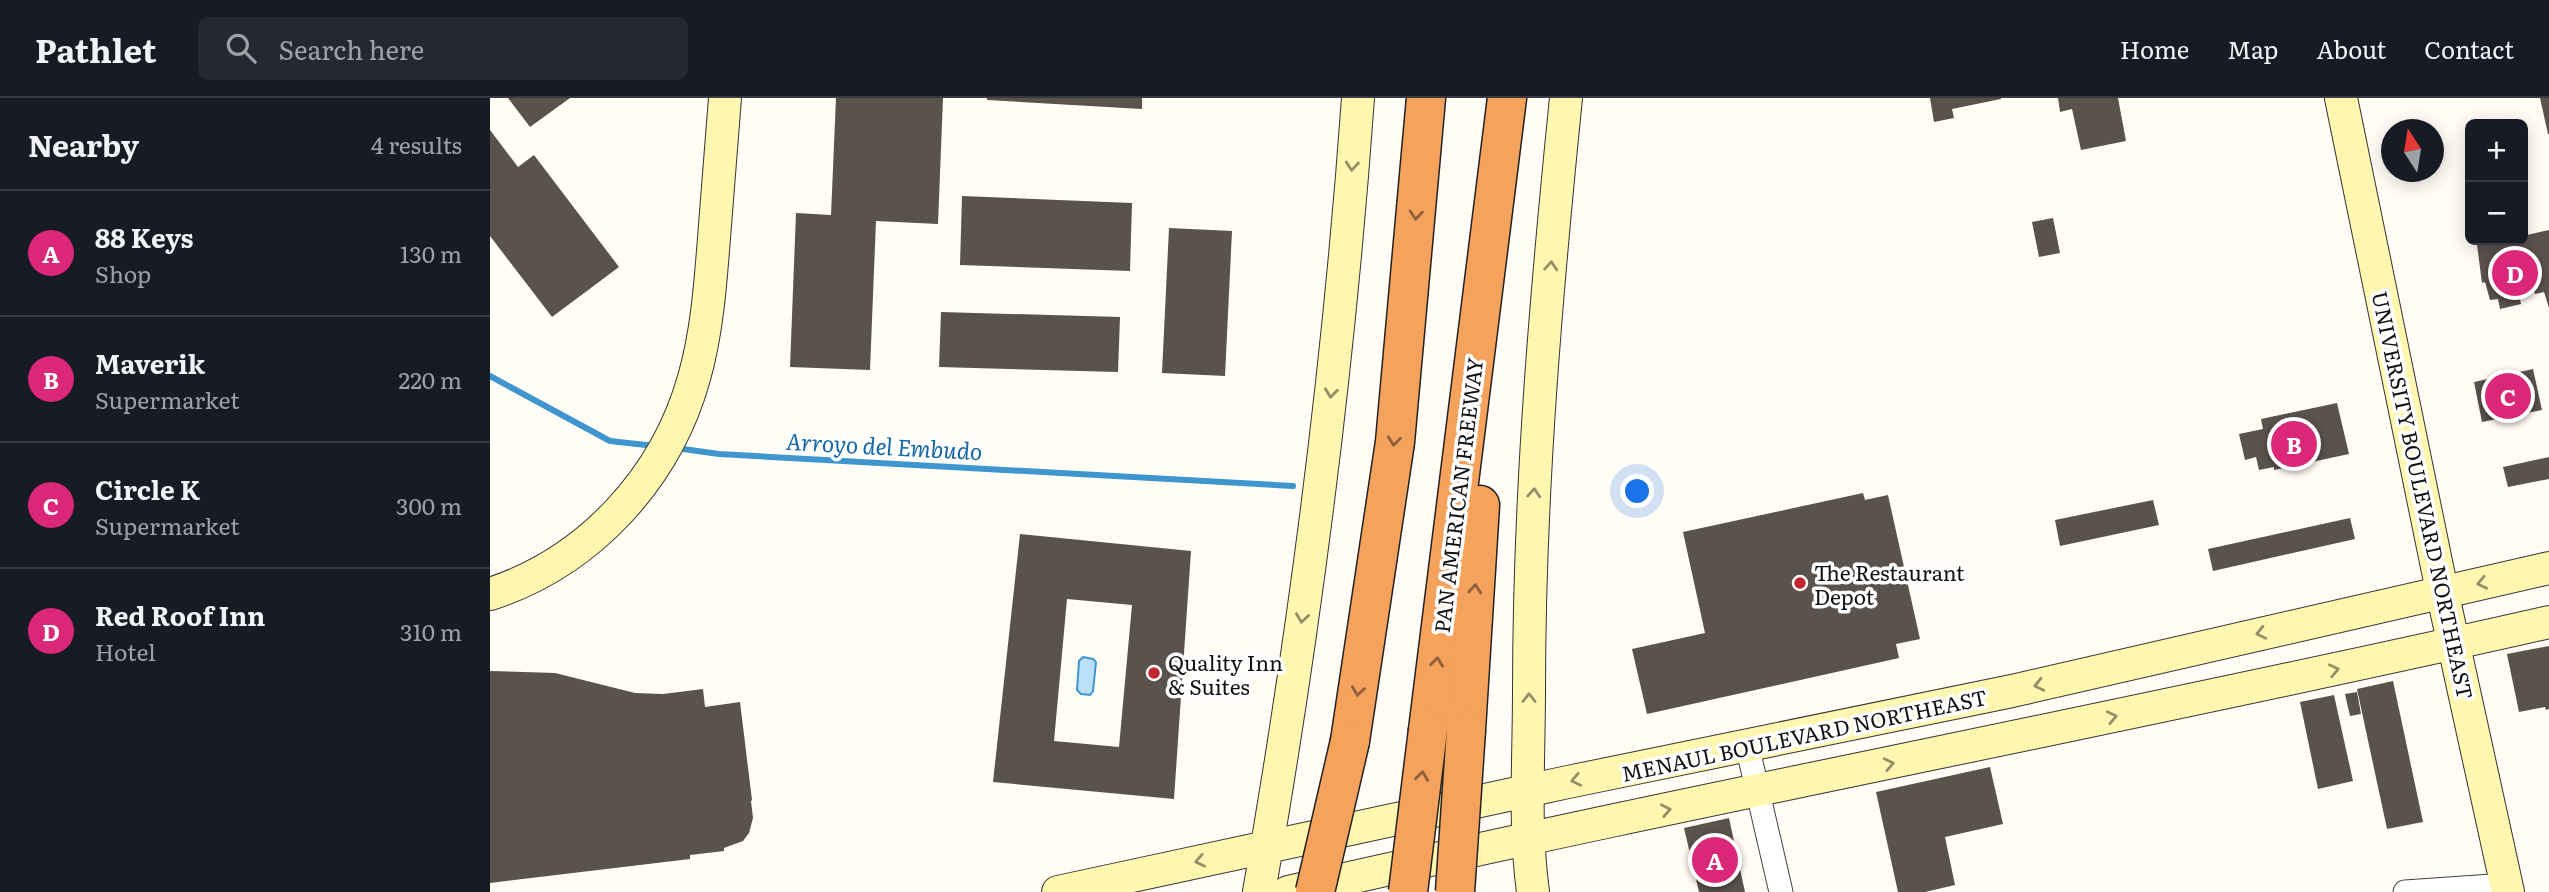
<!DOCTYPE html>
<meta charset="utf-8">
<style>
body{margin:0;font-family:Literata,serif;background:#242831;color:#f1f3f6}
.controls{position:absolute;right:21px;top:21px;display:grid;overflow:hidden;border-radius:10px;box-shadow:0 4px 18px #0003}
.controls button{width:63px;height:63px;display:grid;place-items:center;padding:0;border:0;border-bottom:2px solid #363941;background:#171b24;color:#f1f3f6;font:35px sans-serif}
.compass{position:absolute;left:1891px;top:21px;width:63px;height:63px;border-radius:50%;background:#171b24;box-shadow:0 4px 18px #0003;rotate:348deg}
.you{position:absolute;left:1148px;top:394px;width:24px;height:24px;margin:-18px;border:5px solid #fff;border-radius:50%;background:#1a73e8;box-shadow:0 0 0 10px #1a73e833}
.badge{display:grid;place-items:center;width:46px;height:46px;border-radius:50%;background:#db2777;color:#fff;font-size:23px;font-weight:700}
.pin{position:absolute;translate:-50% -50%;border:4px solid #fff;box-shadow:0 2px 7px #0006}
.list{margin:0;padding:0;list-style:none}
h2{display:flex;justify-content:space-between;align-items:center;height:91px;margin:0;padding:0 28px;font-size:30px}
h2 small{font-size:23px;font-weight:400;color:#9ea1a6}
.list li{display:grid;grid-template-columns:46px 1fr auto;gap:21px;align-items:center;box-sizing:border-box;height:126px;padding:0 28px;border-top:2px solid #363941}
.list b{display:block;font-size:26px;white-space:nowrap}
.list p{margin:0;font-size:23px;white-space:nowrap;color:#9ea1a6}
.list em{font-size:23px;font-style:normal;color:#9ea1a6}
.icon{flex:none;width:38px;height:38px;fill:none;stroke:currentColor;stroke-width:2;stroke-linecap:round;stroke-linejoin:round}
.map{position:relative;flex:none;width:2059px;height:794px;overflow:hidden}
header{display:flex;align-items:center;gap:42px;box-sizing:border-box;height:98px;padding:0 35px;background:#171b24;border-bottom:2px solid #363941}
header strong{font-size:33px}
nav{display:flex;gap:38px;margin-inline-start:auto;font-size:24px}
.search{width:490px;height:63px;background:#242831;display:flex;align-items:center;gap:18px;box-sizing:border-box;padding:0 24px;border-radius:10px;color:#9ea1a6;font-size:26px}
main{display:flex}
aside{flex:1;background:#171b24}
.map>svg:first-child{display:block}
.water{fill:#b9e0f7;stroke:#3f96cf;stroke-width:2}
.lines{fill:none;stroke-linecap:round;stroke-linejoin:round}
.stream{stroke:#3f96cf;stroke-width:6}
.building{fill:#5a524d;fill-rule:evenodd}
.street-casing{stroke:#444;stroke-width:25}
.secondary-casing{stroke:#333;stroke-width:34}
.highway-casing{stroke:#222;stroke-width:41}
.street{stroke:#fff;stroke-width:23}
.secondary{stroke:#fff6b0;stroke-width:32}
.highway{stroke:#f5a25d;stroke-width:38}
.highway-bridge-casing{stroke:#222;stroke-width:41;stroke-linecap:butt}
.highway-bridge{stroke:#f5a25d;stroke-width:38}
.oneway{stroke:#948f68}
.oneway2{stroke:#8e613b}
.poi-dot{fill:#c4262e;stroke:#fff;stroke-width:2.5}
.labels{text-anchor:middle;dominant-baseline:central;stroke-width:7;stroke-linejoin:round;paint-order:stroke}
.street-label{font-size:21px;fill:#111;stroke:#fff}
.poi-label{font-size:21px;fill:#111;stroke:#fff;text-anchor:start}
.water-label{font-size:23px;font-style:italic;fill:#1768a6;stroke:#fff}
</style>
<header>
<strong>Pathlet</strong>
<div class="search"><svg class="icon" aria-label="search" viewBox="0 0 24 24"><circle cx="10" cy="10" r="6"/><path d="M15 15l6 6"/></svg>Search here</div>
<nav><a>Home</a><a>Map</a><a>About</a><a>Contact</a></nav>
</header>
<main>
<aside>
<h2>Nearby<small>4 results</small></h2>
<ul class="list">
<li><span class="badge">A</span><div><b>88 Keys</b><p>Shop</p></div><em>130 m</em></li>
<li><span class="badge">B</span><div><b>Maverik</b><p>Supermarket</p></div><em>220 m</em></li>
<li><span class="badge">C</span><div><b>Circle K</b><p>Supermarket</p></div><em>300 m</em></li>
<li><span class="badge">D</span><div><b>Red Roof Inn</b><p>Hotel</p></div><em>310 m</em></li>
</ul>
</aside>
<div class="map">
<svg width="2059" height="794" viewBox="0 0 2059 794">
<rect width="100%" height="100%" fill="#fffdf5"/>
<!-- water -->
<polygon class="water" points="593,559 603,561 606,564 603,593 600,597 591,596 587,592 589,563"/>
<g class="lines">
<!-- stream -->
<g class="stream">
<polyline points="0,278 120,343 165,348"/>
<polyline points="186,350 229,356 803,388"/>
</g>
</g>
<!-- building -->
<g class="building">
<polygon points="18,0 80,0 40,29"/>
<polygon points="346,0 453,0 448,126 386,123 380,272 300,269 306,115 341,117"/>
<polygon points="497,0 652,0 652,11 497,2"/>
<polygon points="1440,0 1511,0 1511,1 1462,11 1464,20 1444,24"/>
<polygon points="1568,0 1628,0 1636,43 1591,52 1582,11 1570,14"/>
<polygon points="2050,0 2059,0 2059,36 2058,36"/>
<polygon points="0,32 28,69 44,57 129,169 62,219 0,138"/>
<polygon points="472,98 642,105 640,173 470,167"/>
<polygon points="1563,120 1570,155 1549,159 1542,124"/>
<polygon points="679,130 742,133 735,278 672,275"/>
<polygon points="2059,132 2059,210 2054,194 2045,196 2044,193 2029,196 2031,206 2010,211 2008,201 2000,202 1995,184 1992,185 1987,147 1996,146 1995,142 2033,142 2033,138"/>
<polygon points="451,214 630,219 628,274 449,269"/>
<polygon points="2043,271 2052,312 1992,324 1984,284"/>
<polygon points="1847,305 1859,356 1784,372 1784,369 1769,372 1766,359 1755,362 1749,336 1773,331 1771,321"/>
<polygon points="2059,359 2059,381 2018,389 2013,369"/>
<polygon points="1373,395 1375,402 1398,397 1430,541 1406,546 1409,560 1157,616 1142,551 1215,535 1193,434"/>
<polygon points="1663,402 1669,427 1570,448 1565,422"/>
<polygon points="1860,420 1865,441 1723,473 1718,451"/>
<path d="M 530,436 L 701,453 L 684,701 L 503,684 ZM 577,501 L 642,507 L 629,649 L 564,643 Z"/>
<polygon points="2059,548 2059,611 2056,612 2055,609 2029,614 2017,556"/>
<polygon points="0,573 65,575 145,595 173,596 213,591 215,609 250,604 262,702 261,703 263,720 259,735 253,743 234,750 234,753 200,757 200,761 0,785"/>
<polygon points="1903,583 1933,724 1897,731 1867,591"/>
<polygon points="1867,594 1871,616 1860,618 1855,596"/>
<polygon points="1844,597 1863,683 1828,691 1810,604"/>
<polygon points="1500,669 1513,726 1455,739 1465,787 1435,794 1408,794 1386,694"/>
<polygon points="1239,720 1255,794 1209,794 1194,730"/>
</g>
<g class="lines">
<defs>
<g id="street">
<polyline points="1257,647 1291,794"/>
<polyline points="1915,794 2017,787"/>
</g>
<g id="secondary">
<polyline points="1851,0 1952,493 2018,794"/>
<path d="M 0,496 C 99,464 176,380 204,280 C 218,231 221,178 225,127 C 228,85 232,43 235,0"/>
<polyline points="568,794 1078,684 1522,593 2059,470"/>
<path d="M 769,794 C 815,531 849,266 868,0"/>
<path d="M 798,794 C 1217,698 1640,619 2059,524"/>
<path d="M 1043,794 C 1034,728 1039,660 1039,593 C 1039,395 1056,197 1076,0"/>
</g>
<g id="highway">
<polyline points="938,632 1017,0"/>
<polyline points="976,632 990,407"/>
<polyline points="860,643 905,344 936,0"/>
</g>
</defs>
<!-- street casing -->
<use href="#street" class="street-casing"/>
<!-- secondary casing -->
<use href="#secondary" class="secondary-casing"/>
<!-- highway casing -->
<use href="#highway" class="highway-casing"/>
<!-- street -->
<use href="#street" class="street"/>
<!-- secondary -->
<use href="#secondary" class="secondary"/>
<!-- highway -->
<use href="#highway" class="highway"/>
<defs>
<g id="highway-bridge">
<polyline points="825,794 860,643"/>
<polyline points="918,794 938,632"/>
<polyline points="965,794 976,632"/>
</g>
</defs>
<!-- highway-bridge casing -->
<use href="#highway-bridge" class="highway-bridge-casing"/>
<!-- highway-bridge -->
<use href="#highway-bridge" class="highway-bridge"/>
</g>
<!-- one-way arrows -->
<defs><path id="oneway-chevron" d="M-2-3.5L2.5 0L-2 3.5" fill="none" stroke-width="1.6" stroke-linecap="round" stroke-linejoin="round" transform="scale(1.75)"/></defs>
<g class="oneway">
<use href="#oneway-chevron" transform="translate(862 68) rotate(95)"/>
<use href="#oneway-chevron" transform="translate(1061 168) rotate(-86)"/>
<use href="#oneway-chevron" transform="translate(841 295) rotate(97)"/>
<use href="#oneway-chevron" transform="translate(1044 395) rotate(-86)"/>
<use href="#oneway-chevron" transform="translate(1992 485) rotate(168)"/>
<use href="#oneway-chevron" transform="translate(812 520) rotate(98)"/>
<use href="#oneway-chevron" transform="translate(1771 535) rotate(167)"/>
<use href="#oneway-chevron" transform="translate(1844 572) rotate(-12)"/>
<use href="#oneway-chevron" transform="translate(1549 587) rotate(167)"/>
<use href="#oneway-chevron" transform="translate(1039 600) rotate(-90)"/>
<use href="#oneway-chevron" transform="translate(1622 619) rotate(-12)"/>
<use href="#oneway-chevron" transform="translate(1399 666) rotate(-12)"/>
<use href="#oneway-chevron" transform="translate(1086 682) rotate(168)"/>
<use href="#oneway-chevron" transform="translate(1176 712) rotate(-11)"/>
<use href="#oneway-chevron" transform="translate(710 763) rotate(168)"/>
</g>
<g class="oneway2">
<use href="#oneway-chevron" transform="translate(926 117) rotate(95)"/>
<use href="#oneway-chevron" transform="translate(904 343) rotate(97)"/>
<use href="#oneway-chevron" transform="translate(985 491) rotate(-86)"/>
<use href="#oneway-chevron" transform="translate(947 564) rotate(-83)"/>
<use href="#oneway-chevron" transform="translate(868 593) rotate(98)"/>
<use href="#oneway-chevron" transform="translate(932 678) rotate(-83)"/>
</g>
<!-- markers -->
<g class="poi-dot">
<circle cx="1310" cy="485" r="7"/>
<circle cx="664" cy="575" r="7"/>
</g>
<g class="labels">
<!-- street labels -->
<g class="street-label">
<text transform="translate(967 397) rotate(-83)">PAN AMERICAN FREEWAY</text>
<text transform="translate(1934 397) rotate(78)">UNIVERSITY BOULEVARD NORTHEAST</text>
<text transform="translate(1314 636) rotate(-12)">MENAUL BOULEVARD NORTHEAST</text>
</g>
<!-- poi labels -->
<g class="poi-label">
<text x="1324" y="473">The Restaurant<tspan x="1324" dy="24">Depot</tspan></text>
<text x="678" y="563">Quality Inn<tspan x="678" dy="24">&amp; Suites</tspan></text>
</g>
<!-- water labels -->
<g class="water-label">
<text transform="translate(394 347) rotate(3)">Arroyo del Embudo</text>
</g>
</g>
</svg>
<div class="controls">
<button>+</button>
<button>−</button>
</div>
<svg class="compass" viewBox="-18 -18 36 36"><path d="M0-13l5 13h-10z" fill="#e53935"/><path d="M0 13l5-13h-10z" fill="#9ea1a6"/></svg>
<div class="you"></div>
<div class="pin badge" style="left:1225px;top:762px">A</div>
<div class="pin badge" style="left:1804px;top:346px">B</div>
<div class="pin badge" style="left:2018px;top:298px">C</div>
<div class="pin badge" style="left:2025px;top:175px">D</div>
</div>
</main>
